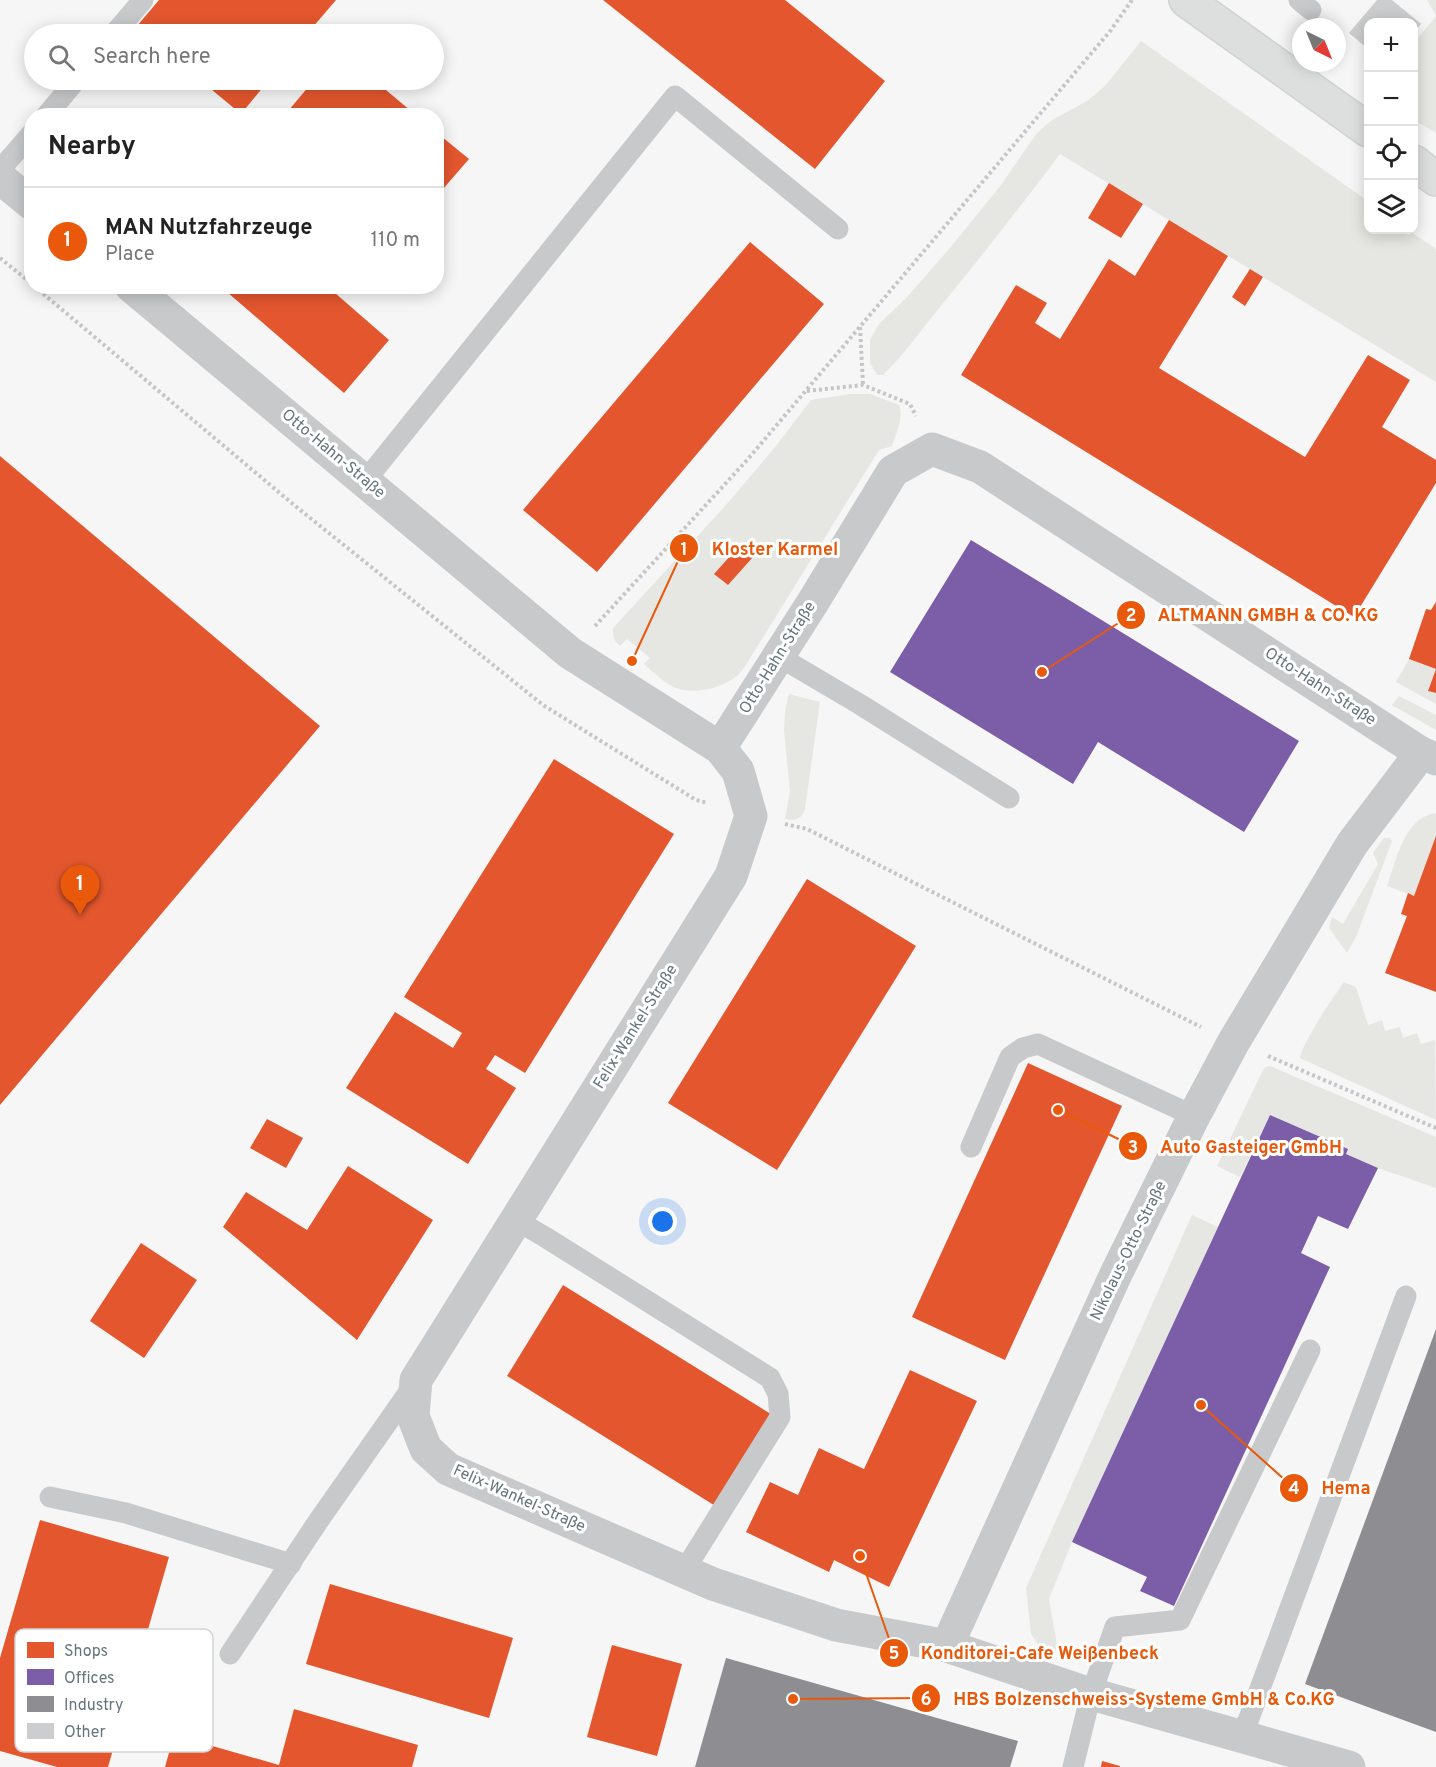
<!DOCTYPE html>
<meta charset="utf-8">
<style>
body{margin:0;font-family:Overpass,sans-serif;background:#f6f6f6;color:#222}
.controls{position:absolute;right:18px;top:18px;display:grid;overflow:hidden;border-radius:12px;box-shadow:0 3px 15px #0003}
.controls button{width:54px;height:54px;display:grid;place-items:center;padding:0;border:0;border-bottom:2px solid #e0e0e0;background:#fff;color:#222;font:30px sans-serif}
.compass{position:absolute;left:1292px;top:18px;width:54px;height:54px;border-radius:50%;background:#fff;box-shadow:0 3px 15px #0003;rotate:137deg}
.you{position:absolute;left:663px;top:1222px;width:21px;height:21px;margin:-15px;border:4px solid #fff;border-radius:50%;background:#1a73e8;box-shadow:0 0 0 9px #1a73e833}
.badge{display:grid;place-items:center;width:39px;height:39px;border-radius:50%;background:#ea580c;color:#fff;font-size:20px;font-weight:700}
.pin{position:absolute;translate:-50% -50px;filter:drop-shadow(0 2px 3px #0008)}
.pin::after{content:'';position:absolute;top:32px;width:21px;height:18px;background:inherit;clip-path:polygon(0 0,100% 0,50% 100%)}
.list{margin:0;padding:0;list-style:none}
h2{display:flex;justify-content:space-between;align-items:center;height:78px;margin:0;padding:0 24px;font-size:26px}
h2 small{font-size:20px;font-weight:400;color:#767676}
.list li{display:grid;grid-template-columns:39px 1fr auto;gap:18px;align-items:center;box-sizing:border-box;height:108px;padding:0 24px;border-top:2px solid #e0e0e0}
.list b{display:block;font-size:22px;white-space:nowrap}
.list p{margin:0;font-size:20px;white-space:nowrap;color:#767676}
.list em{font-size:20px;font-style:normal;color:#767676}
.icon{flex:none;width:33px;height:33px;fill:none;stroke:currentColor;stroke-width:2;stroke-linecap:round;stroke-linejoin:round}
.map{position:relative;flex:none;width:1436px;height:1767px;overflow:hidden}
.search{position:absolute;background:#fff;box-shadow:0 3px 15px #0003;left:24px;top:24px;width:420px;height:66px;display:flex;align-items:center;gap:15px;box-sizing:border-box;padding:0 21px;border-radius:33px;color:#767676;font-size:22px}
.panel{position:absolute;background:#fff;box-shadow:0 3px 15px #0003;left:24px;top:108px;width:420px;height:186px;border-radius:24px}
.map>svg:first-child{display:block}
.green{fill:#e6e7e3}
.shops{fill:#e4572e}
.offices{fill:#7b5ea7}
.industry{fill:#8d8d92}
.building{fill:#cccdce}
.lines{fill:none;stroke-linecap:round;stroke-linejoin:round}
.secondary-casing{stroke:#d1d2d3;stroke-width:36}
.path{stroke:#c6c6c7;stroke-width:4;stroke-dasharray:3 3;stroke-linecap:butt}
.service{stroke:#c7c9ca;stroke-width:21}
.minor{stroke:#c7c9ca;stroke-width:33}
.secondary{stroke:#dddede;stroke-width:33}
.labels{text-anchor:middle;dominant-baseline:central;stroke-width:6;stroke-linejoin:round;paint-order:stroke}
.street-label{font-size:16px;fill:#66767c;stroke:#fff}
.key{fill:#fff;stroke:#d1d6d8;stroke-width:1.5}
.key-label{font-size:16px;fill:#66767c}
.leader{fill:none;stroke:#e8590c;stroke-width:2}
.callout-dot{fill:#e8590c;stroke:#fff;stroke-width:2}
.mark-label{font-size:18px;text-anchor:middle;font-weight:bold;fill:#fff}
.callout-label{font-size:18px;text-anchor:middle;font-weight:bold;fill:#e8590c;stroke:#fff;stroke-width:6;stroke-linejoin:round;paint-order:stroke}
</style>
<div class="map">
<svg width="1436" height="1767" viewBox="0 0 1436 1767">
<rect width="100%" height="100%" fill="#f6f6f6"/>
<!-- green -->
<g class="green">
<polygon points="1427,0 1436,0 1436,133 1414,120 1414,43 1436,16"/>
<path d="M 1141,41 L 1368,201 L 1368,230 L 1408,230 L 1436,249 L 1436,382 L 1060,154 C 1021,206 981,257 940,307 C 921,330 904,355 883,375 L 877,375 L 870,363 L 870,340 L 879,324 L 907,297 L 949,249 L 1001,185 L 1037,133 L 1052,120 L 1087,101 L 1105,86 Z"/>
<path d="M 851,394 L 870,394 L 899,405 C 904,418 896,433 892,446 L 879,450 L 749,660 C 746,665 742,671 738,675 C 723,688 698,694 679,689 C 666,685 654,673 644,664 L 650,658 L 627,639 L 620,646 C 613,640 613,636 613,628 L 726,505 L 776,446 L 811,400 Z"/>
<polygon points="1409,659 1436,669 1428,690 1436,693 1436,704 1396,682"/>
<path d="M 789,694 L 820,702 L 805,809 C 801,820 795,821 785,819 L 790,791 L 784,731 L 785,711 Z"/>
<polygon points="1399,696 1436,715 1436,730 1392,705"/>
<path d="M 1436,813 L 1436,839 L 1414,896 L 1387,886 C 1397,860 1403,818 1436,813 Z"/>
<polygon points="1384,838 1389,838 1392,841 1356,937 1347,953 1329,928 1332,917 1343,924 1378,864 1373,853"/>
<path d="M 1344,982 L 1356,987 L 1368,1025 L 1382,1020 L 1385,1031 L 1400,1027 L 1403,1038 L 1417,1033 L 1421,1044 L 1435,1040 L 1436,1120 L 1300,1058 C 1302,1043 1334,996 1344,982 Z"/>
<polygon points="1270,1066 1436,1137 1436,1188 1378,1168 1346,1154 1270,1115 1240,1177 1217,1166 1263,1070 1266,1067"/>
<polygon points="1192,1215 1218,1227 1072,1542 1049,1599 1058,1651 1038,1644 1031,1634 1026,1588"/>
</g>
<!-- shops -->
<g class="shops">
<polygon points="159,0 336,0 307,34 147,34 137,26"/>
<polygon points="603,0 785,0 885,81 815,169"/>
<polygon points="200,80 269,80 241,114"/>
<polygon points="314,80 374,80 417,116 284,116"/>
<polygon points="436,132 469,159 436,197"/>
<polygon points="1109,183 1143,204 1121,238 1088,218"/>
<polygon points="1169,220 1228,256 1159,368 1305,457 1368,355 1410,380 1382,427 1436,460 1436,483 1354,617 961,375 1016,285 1047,303 1035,323 1060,339 1109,259 1135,276"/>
<polygon points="750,242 824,304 597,572 523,510"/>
<polygon points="1250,269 1263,277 1245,306 1232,297"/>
<polygon points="220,286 327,286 389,340 344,393"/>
<polygon points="0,456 320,726 0,1105"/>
<polygon points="740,545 753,557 728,585 714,574"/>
<polygon points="1436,602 1436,693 1428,691 1436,669 1409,659 1426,609 1431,610"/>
<polygon points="554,759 674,834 525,1073 495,1055 486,1069 516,1088 468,1164 346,1088 395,1012 453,1048 462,1033 404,997"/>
<polygon points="1436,836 1436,992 1385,973 1407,916 1401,914 1408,893 1414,896"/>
<polygon points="807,879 916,946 777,1170 668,1103"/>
<polygon points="1028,1063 1122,1106 1005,1360 912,1317"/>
<polygon points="267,1119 303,1138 286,1168 250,1148"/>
<polygon points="348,1166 433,1220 357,1340 223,1227 246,1192 307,1230"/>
<polygon points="141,1243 197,1280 144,1358 90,1321"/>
<polygon points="563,1285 774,1416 717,1507 507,1376"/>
<polygon points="910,1370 977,1401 889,1587 834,1560 829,1572 746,1532 770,1482 798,1495 819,1448 864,1469"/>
<polygon points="40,1520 169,1557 108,1767 57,1767 0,1751 0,1658"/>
<polygon points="330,1584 513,1638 489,1718 306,1664"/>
<polygon points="612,1645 682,1664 657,1756 587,1737"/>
<polygon points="294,1709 418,1745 412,1767 165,1767 174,1735 279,1765"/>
<polygon points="1102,1761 1120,1766 1120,1767 1101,1767"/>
</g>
<!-- offices -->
<g class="offices">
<polygon points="971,540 1299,741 1244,832 1098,742 1073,784 890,672"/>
<polygon points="1270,1115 1348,1149 1346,1154 1378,1168 1348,1229 1318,1216 1301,1253 1330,1267 1174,1606 1140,1591 1147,1577 1072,1542"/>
</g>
<!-- industry -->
<g class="industry">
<polygon points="1436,1329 1436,1732 1305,1684"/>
<polygon points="726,1658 1018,1741 1010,1767 695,1767"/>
</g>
<!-- building -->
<polygon class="building" points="1377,0 1392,0 1421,24 1414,32 1414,22 1368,22 1368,49 1349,33"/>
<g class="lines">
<defs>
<g id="secondary">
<polyline points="1186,0 1368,130"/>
<polyline points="1414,162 1436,179"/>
</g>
</defs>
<!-- secondary casing -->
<use href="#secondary" class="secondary-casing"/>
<!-- path -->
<g class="path">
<polyline points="0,258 32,284"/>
<polyline points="34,286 294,505 543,705 696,800 708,803"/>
<polyline points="860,327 863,385"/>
<polyline points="807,391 863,385 910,404 916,416"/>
<polyline points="595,626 748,459 1111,30 1132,0"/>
<polyline points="785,824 807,829 1201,1027"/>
<polyline points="1268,1056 1436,1128"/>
</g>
<!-- service -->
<g class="service">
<polyline points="1299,0 1311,10"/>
<polyline points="114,34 143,0"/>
<polyline points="46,116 76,80"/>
<polyline points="0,170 32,133"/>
<polyline points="365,481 675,96 838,229"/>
<polyline points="778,656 861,705 1009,798"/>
<polyline points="971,1147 1010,1057 1023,1048 1038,1044 1194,1116"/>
<polyline points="516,1220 545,1237 770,1378 778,1394 780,1417 684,1571"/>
<polyline points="50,1497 126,1513 291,1564"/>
<polyline points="230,1654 319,1520 413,1386"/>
<polyline points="1242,1737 1406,1296"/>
<polyline points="1073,1767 1091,1694 1115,1627 1180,1620 1310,1350"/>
</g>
<!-- minor -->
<g class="minor">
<polyline points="0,178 32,204"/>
<polyline points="131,286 570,653 720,748 738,771 751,816 731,876 416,1380 413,1416 426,1449 448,1469 713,1584 836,1625 947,1646 1081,1691 1349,1767"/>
<polyline points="720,748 813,602 893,471 932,449 980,467 1421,753 1436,759"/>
<polyline points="947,1646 1115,1276 1194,1116 1233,1043 1352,844 1421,753"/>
</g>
<!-- secondary -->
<use href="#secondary" class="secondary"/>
</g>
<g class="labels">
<!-- street labels -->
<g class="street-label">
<text transform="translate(333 454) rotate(40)">Otto-Hahn-Straße</text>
<text transform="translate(778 658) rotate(-58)">Otto-Hahn-Straße</text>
<text transform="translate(1320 687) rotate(33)">Otto-Hahn-Straße</text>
<text transform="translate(636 1027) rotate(-58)">Felix-Wankel-Straße</text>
<text transform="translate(1129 1251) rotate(-64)">Nikolaus-Otto-Straße</text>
<text transform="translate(519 1499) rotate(24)">Felix-Wankel-Straße</text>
</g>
</g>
<!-- legend -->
<rect x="15" y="1629" width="198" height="123" rx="9" class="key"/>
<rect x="27" y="1642" width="27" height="16" fill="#e4572e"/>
<rect x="27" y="1669" width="27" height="16" fill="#7b5ea7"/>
<rect x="27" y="1696" width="27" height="16" fill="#8d8d92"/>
<rect x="27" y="1723" width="27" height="16" fill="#cccdce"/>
<g class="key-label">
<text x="64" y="1656">Shops</text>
<text x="64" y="1683">Offices</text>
<text x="64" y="1710">Industry</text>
<text x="64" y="1737">Other</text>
</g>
<!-- callouts -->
<path class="leader" d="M632 661L684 548M1042 672L1131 615M1058 1110L1133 1146M1201 1405L1294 1488M860 1556L894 1653M793 1699L926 1698"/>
<g class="callout-dot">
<circle cx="632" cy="661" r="6"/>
<circle cx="1042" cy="672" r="6"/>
<circle cx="1058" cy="1110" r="6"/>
<circle cx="1201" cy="1405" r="6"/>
<circle cx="860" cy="1556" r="6"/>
<circle cx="793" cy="1699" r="6"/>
<circle cx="684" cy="548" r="15"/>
<circle cx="1131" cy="615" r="15"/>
<circle cx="1133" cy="1146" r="15"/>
<circle cx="1294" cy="1488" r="15"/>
<circle cx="894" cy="1653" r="15"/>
<circle cx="926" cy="1698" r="15"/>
</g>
<g class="mark-label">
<text x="684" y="555">1</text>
<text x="1131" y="621">2</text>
<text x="1133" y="1153">3</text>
<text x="1294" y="1494">4</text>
<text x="894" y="1659">5</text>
<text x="926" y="1705">6</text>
</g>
<g class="callout-label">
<text x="775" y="555">Kloster Karmel</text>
<text x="1268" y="621">ALTMANN GMBH &amp; CO. KG</text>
<text x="1251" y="1153">Auto Gasteiger GmbH</text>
<text x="1346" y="1494">Hema</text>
<text x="1040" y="1659">Konditorei-Cafe Weißenbeck</text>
<text x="1144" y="1705">HBS Bolzenschweiss-Systeme GmbH &amp; Co.KG</text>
</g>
</svg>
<div class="controls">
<button>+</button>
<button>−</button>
<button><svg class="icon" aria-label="locate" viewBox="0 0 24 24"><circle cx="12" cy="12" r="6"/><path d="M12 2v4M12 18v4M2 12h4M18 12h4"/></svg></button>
<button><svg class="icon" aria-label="layers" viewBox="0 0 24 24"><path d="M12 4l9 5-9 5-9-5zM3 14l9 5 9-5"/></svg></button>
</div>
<svg class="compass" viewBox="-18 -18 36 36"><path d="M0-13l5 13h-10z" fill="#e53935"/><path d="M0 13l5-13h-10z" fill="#767676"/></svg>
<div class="you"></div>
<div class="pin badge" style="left:80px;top:915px">1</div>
<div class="search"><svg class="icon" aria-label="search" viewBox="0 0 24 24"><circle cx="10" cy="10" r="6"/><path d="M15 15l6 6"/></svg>Search here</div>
<section class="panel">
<h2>Nearby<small></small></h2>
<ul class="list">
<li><span class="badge">1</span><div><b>MAN Nutzfahrzeuge</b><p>Place</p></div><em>110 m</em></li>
</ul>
</section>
</div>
